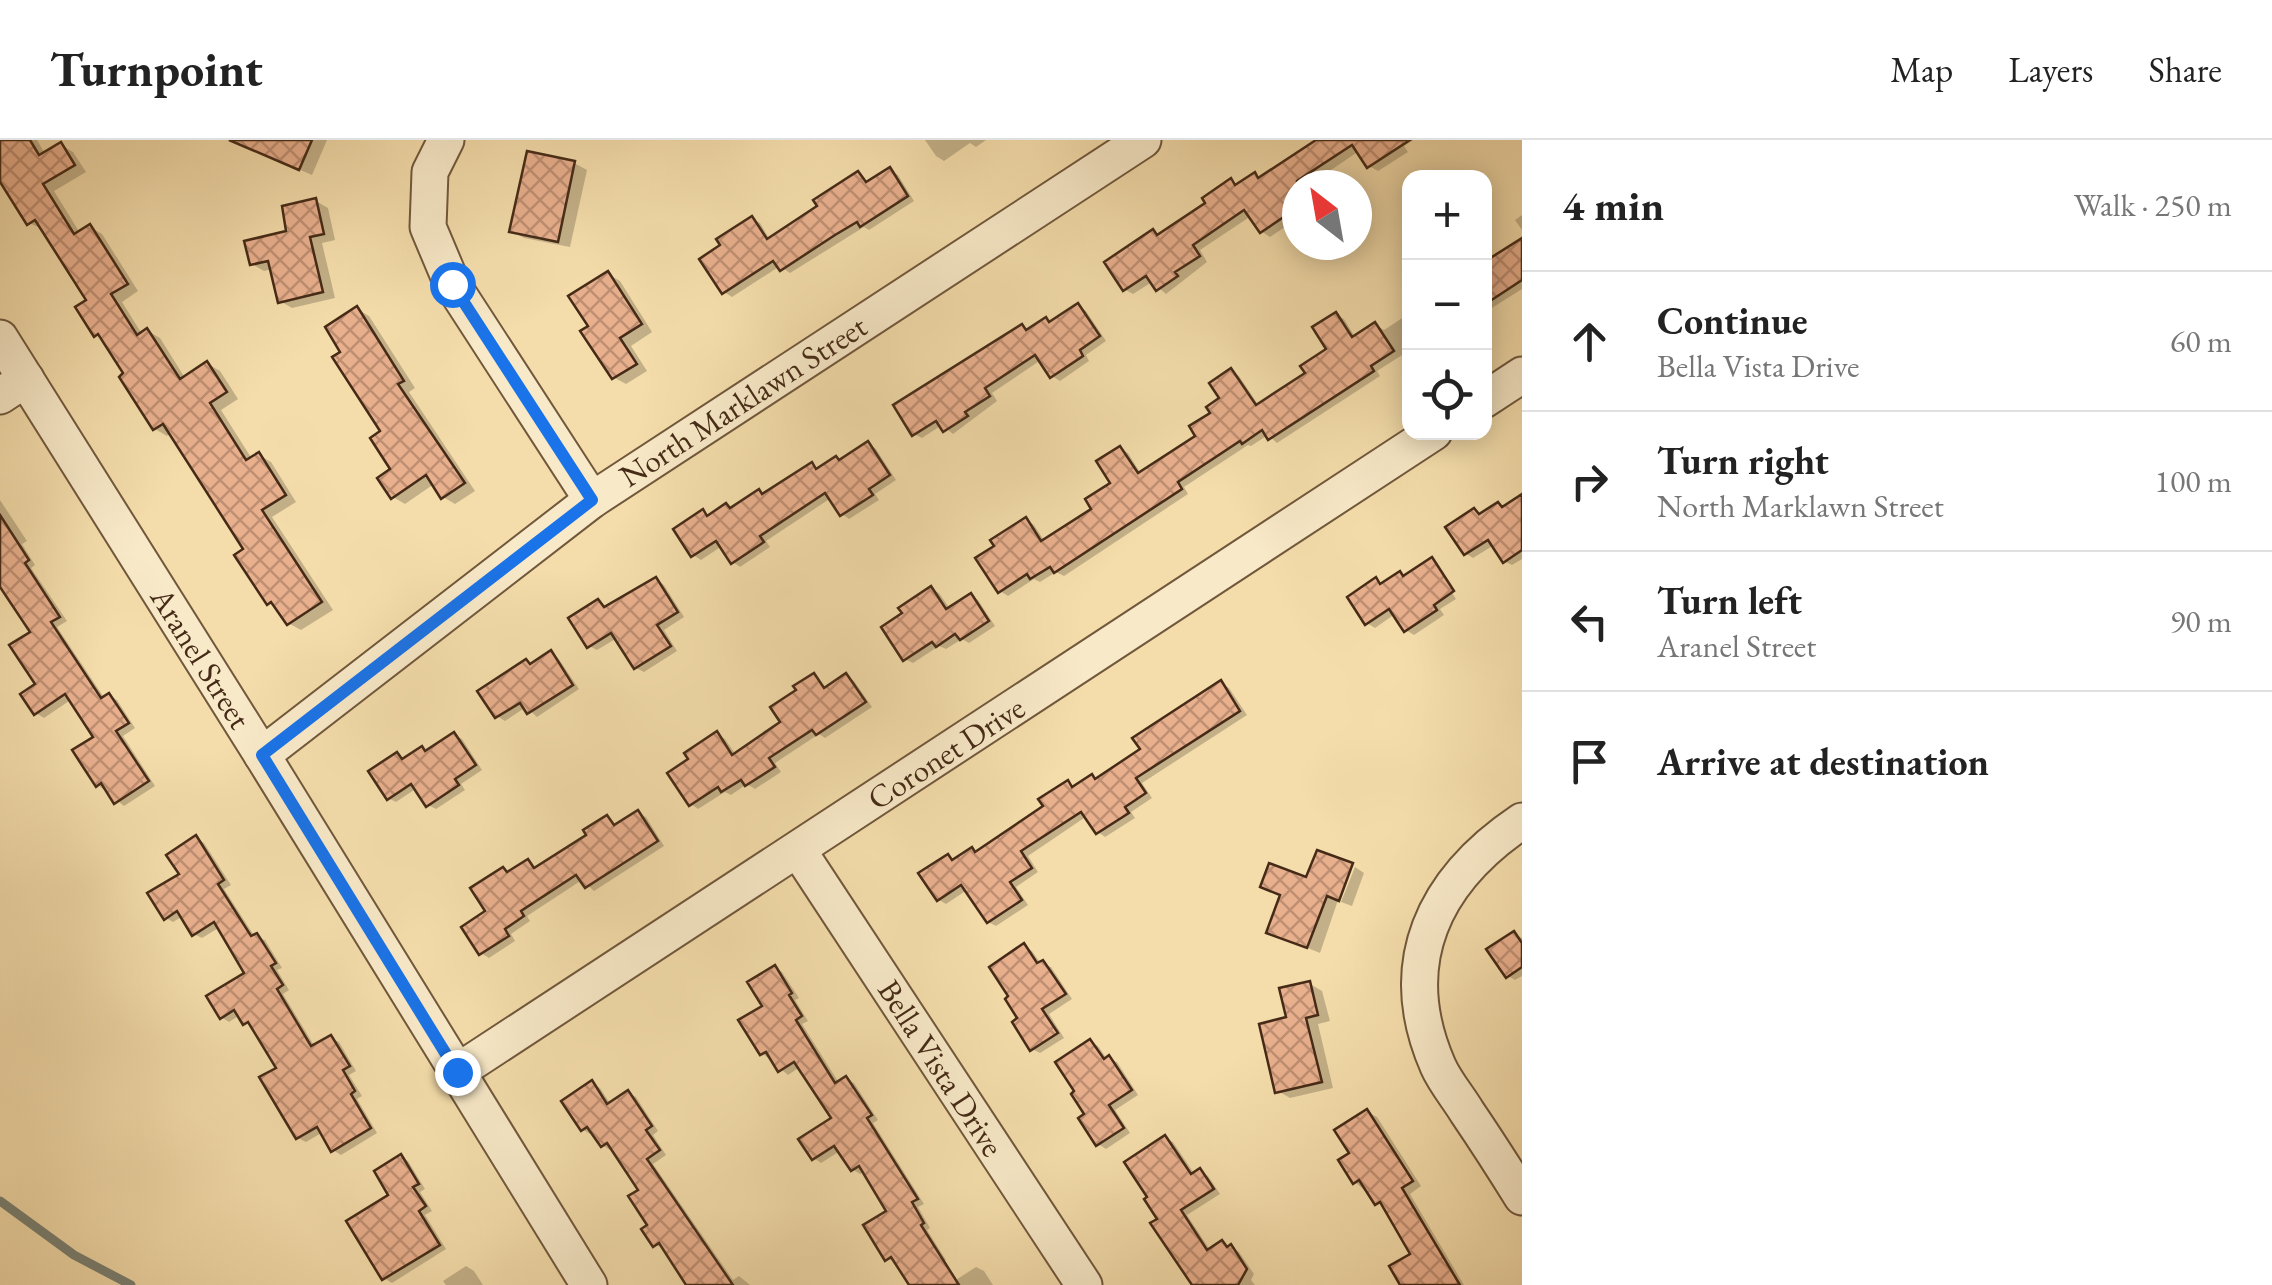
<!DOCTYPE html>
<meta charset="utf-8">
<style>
body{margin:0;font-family:"EB Garamond",serif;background:#f6f6f6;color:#222}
.controls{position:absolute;right:30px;top:30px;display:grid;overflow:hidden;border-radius:20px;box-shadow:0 5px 25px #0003}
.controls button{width:90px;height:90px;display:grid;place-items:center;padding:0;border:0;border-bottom:2px solid #e0e0e0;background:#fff;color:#222;font:50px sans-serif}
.compass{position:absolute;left:1282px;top:30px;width:90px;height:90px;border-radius:50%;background:#fff;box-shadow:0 5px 25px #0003;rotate:329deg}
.stop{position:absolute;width:30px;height:30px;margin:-22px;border:8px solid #1a73e8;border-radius:50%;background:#fff}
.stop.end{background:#1a73e8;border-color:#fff;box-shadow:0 2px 10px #0008}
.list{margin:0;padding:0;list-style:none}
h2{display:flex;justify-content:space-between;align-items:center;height:130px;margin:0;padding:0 40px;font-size:42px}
h2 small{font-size:32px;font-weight:400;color:#767676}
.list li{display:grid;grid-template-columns:65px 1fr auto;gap:30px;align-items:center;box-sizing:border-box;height:140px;padding:0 40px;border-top:2px solid #e0e0e0}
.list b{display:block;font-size:38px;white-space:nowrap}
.list p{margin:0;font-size:32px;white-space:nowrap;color:#767676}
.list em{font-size:32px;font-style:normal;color:#767676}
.icon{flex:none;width:55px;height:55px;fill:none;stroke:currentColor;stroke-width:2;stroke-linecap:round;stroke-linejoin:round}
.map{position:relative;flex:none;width:1522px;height:1145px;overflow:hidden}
header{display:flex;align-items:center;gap:60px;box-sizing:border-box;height:140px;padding:0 50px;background:#fff;border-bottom:2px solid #e0e0e0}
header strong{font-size:48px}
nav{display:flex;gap:55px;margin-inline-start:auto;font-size:35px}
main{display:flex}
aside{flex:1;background:#fff}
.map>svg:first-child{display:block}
.shadow{fill:#0003}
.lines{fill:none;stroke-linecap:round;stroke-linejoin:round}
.stream{stroke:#7a8174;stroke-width:9}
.building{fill:url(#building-cross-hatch);stroke:#452b17;stroke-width:2.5}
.minor-casing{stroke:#71583c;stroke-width:39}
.minor{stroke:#f8e9c8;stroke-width:35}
.route{stroke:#1a73e8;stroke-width:12}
.labels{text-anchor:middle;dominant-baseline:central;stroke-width:8;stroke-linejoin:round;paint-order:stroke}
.street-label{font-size:32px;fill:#452b17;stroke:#f8e9c8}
</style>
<header>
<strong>Turnpoint</strong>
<nav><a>Map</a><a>Layers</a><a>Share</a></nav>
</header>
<main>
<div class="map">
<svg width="1522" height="1145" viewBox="0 0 1522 1145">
<defs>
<pattern id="building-cross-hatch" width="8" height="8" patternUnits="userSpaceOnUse" patternTransform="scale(2.5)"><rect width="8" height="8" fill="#e9b08e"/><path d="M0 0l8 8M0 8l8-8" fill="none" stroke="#bf8f73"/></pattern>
</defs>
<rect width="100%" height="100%" fill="#f4ddab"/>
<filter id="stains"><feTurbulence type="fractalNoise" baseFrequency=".002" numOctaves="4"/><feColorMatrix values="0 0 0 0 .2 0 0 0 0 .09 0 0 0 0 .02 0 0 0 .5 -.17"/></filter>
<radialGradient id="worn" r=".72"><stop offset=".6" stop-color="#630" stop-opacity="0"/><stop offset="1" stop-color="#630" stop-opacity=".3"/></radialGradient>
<!-- shadow -->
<g class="shadow">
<polygon points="12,0 37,0 45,14 61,5 73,12 86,32 54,51 80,93 90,87 102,94 138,151 122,162 142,194 148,191 160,198 185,238 208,224 220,231 238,259 221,270 252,319 259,315 271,322 296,362 272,377 333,470 301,490 288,483 279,469 268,463 246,410 171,293 167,296 155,289 127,234 105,200 96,195 89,161 43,89 29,83 0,37 0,7"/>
<polygon points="265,0 327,0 312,35 273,18"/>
<polygon points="925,0 986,0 976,7 970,3 944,21 936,16"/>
<polygon points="1317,0 1413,0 1404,6 1408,12 1378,31 1369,26 1359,11 1309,45 1297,45 1297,79 1270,97 1261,91 1251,76 1200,110 1207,122 1166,154 1152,142 1133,154 1124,149 1153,92 1160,96 1209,64 1231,41 1239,46 1255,35 1261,39"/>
<polygon points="574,23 587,30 570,107 524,98 512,91"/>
<polygon points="890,30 898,35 914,61 869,90 864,87 790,133 780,126 732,157 724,152 752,79 760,83 770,100 820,66 858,34 869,43"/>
<polygon points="316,61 328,68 335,100 322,103 335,158 292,168 280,161 272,129 264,131 252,124 289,93"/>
<polygon points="1522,75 1522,90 1515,80"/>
<polygon points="1484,125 1522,131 1522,149 1484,173"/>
<polygon points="608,134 620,141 652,192 631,206 647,231 626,244 613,237 592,187"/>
<polygon points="1078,166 1086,171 1106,201 1086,215 1089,221 1060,241 1052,236 1041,220 992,253 997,261 953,294 942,285 922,298 914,294 1022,187 1029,191 1046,180 1052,184"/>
<polygon points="357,169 369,176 415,248 409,252 475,351 455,364 443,357 434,344 405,364 393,357 394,329 383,292 344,212"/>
<polygon points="1410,173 1410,210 1377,231 1380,236 1277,303 1268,295 1251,306 1248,305 1184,347 1188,354 1064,436 1056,432 1040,442 1034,439 1008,456 1000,451 1026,380 1034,385 1045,402 1094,370 1114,343 1120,309 1128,313 1141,334 1199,297 1222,259 1231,231 1239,236 1259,266 1309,234 1330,210 1336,175 1344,179 1355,197 1375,185 1384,190"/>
<polygon points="868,304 876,309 896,340 875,354 879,360 849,379 842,374 831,358 766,401 770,407 740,427 733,422 722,406 701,420 693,415 703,372 710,377 726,366 733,369 759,352 765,356 812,325 820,329 841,322"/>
<polygon points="1522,357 1522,419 1512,425 1504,421 1494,405 1473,418 1465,413 1474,371 1482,375"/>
<polygon points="0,360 27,401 22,404 35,425 31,428 67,481 57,487 105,559 109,556 117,560 135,588 123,596 155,646 124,666 98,645 96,597 72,559 44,578 36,573 38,545 33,492 0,443"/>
<polygon points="1433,420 1438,423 1433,423 1456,459 1440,469 1444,475 1414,495 1406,490 1395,474 1375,488 1367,483 1376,440 1384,445 1400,434 1406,438"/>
<polygon points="656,440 664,445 684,477 664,490 677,511 644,532 636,528 617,498 597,510 589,506 598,461 606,466"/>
<polygon points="931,449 939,453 950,469 971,456 978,460 995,486 969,503 962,499 946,509 939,506 913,523 905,519"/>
<polygon points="551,513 558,518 579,549 537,577 526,567 505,581 497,576 526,522 532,525"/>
<polygon points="814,536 827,549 847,536 854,541 872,567 825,598 819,594 775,623 781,632 755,649 747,644 731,655 725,652 698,669 691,664 717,594 725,599 736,615 784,583 799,551"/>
<polygon points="1221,543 1229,548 1247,575 1142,643 1152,658 1131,672 1135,678 1105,697 1098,692 1087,676 1028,716 1038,732 1016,747 1028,765 996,786 988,782 967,750 946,764 939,760 948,717 955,721 977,713 1046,667 1068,643 1076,647 1092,637 1098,640 1143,610"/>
<polygon points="454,595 462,599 482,630 461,644 465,650 436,669 428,665 417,648 396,662 388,658 397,615 405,620 422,609 428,612"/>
<polygon points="638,673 646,677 664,706 594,751 582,740 527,776 530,781 511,794 515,801 489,818 481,813 488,772 503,729 510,733 528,722 537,729 589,695 607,678 617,686"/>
<polygon points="196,698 204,703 231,745 224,749 255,797 265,800 282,828 277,830 289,850 283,854 315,907 331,898 339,902 356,931 349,935 362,956 357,959 377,993 341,1015 333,1010 323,992 306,1002 298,998 279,928 252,888 240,875 229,882 221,877 247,834 220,787 202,798 194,794 183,776 173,782 166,778"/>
<polygon points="1350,725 1320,813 1269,792 1283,756 1263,746 1308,740"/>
<polygon points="1355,727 1364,733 1352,766 1341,762"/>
<polygon points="1514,794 1522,798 1522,836 1515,840 1508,836"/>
<polygon points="1024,806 1032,811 1041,824 1051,827 1072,859 1049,874 1064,898 1040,913 1032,909 1021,879"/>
<polygon points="775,828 782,832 799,858 795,860 808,881 802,884 839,943 846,939 854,943 878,980 873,983 924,1064 918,1067 930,1088 927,1090 946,1120 913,1140 897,1122 887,1119 890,1072 865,1031 860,1034 852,1029 840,1011 821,1023 814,1018 834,979 800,927 788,935 762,913 765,866"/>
<polygon points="1310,844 1322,851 1330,881 1318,884 1333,948 1290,958 1278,951 1289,879"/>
<polygon points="1090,902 1098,906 1107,919 1117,922 1138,955 1115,970 1130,993 1106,1009 1098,1004 1087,974"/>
<polygon points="592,943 600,948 611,965 628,953 636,957 658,991 653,995 666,1015 653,1024 733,1140 739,1136 750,1145 699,1145 665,1108 655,1105 641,1051 613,1008 610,1010 602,1005 593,991 590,994 582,989"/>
<polygon points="1367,972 1377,977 1421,1046 1410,1054 1464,1145 1403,1145 1414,1115 1387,1069 1355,1042 1353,1014"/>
<polygon points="1165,998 1173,1002 1195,1035 1200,1031 1208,1036 1220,1054 1187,1075 1210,1110 1222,1103 1239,1112 1254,1134 1251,1140 1255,1145 1195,1145 1160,1080"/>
<polygon points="401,1017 408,1021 425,1049 420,1052 432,1071 425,1075 446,1109 392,1143 384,1138 392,1055"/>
<polygon points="466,1126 474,1131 483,1145 446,1145 443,1141"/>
<polygon points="976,1127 984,1131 993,1145 948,1145"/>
</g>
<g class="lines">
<!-- stream -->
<polyline class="stream" points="0,1061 74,1115 131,1145"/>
</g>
<!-- building -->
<g class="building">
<polygon points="0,0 30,0 39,15 61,2 75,25 43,44 74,94 90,84 128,144 111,154 137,195 147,188 180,239 207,221 227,252 210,263 246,320 259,312 286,355 262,370 322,462 287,485 271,462 267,465 234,415 243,409 163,284 153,290 119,237 123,233 98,194 94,197 75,167 86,160 35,80 27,85 0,42"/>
<polygon points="229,0 312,0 299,30"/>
<polygon points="1316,0 1410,0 1367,28 1352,5 1297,41 1297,68 1260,93 1244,70 1193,105 1200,116 1175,132 1178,136 1156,151 1146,136 1123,151 1104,122 1153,89 1157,95 1205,63 1202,58 1231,38 1235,45 1255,32 1258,38"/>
<polygon points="527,11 575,21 558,102 509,92"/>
<polygon points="890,27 908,56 860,87 857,82 835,95 780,131 773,121 722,154 699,119 720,105 716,99 752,76 767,99 817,66 813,60 858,31 866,42"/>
<polygon points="316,58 324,94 310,97 323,152 278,163 268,121 250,125 244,101 286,91 282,66"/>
<polygon points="1522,98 1522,140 1484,165 1484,122"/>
<polygon points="608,131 642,184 620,198 637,224 612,239 580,191 588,186 568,156"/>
<polygon points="1078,163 1100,196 1080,210 1083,216 1050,238 1035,215 985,248 990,256 965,272 968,276 943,292 936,281 912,296 893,265 1022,184 1026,190 1046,177 1049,182"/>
<polygon points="357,166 404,241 398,244 465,343 441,359 426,335 391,359 377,338 390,329 370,298 380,291 332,217 340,212 325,187"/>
<polygon points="1336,172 1352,197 1375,182 1394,211 1371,226 1374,231 1268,300 1262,290 1242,304 1240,301 1178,342 1182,349 1054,433 1050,427 1030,439 1027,434 998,453 975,418 994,406 990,400 1026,377 1041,401 1091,369 1085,359 1110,343 1096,321 1120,306 1138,333 1195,296 1189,286 1210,273 1206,267 1219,258 1209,243 1231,228 1256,265 1305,233 1300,226 1326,209 1312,187"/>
<polygon points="868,301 890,335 869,349 873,355 840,376 825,353 760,396 764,402 731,424 716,401 691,417 673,389 703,369 707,376 726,363 730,368 759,349 762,354 812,322 816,329 836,316 839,320"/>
<polygon points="1522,354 1522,410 1503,423 1488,400 1464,415 1445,387 1474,368 1479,374 1498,362 1502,367"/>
<polygon points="0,375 29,420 25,423 60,477 51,482 101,558 109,553 129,583 116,591 149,641 114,664 101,643 96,647 72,610 93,597 65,554 34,575 20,554 35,544 9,505 30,492 0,447"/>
<polygon points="1432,417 1454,451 1434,465 1437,470 1404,492 1389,469 1365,485 1347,457 1376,437 1380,444 1400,431 1403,436"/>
<polygon points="656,437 678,472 657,485 671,506 634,529 611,493 587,508 568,478 598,459 604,467"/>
<polygon points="931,446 946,469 971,453 989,481 960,500 955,494 936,507 932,502 903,521 881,487 902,473 898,468"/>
<polygon points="551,510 573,545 527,574 520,563 495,578 477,551 526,519 530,524"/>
<polygon points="814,533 824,548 846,533 866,562 816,595 812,590 769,618 775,627 745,646 741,640 721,652 718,647 689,666 667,633 688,619 684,613 717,591 732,615 780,582 770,567 796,550 793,546"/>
<polygon points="1221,540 1240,571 1136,638 1146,653 1125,667 1129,673 1096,694 1081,672 1021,711 1032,728 1010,742 1022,760 987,783 961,745 937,761 918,733 948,714 952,720 972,707 975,712 1043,666 1038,659 1068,640 1072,647 1092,634 1095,639 1140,609 1132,598"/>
<polygon points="454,592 476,625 455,639 459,645 426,667 411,644 387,660 368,631 397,612 402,619 422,606 425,611"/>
<polygon points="638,670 658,701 585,748 576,735 521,771 524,776 505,789 509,796 479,815 461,787 485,771 470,748 503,727 507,732 528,719 534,728 586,695 583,690 607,675 614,685"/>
<polygon points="196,695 224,740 218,744 251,796 257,793 276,823 271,826 283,845 277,849 311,906 331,895 350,926 343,930 355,951 351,954 371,988 331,1012 317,987 296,999 259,937 276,928 248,882 243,885 234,870 220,879 206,856 244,833 214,782 192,796 177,771 164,780 147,753 179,734 166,715"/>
<polygon points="1317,710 1353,723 1339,761 1327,756 1307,808 1266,793 1280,755 1260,747 1269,723 1306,737"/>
<polygon points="1514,791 1522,803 1522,827 1506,838 1486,809"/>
<polygon points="1024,803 1037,823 1043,820 1066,854 1042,869 1058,893 1030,911 1012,882 1017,878 1005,859 1008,856 989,827"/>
<polygon points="775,825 792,853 789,855 802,876 796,880 835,943 846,936 872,975 867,978 918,1059 912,1062 924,1083 921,1085 959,1145 909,1145 891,1117 885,1121 863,1085 886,1071 859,1026 851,1031 834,1006 812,1020 798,999 831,978 794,922 778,932 766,912 760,915 738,880 762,866 747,842"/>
<polygon points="1310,841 1318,875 1306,878 1322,942 1275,953 1259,884 1286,877 1279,848"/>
<polygon points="1090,899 1104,919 1109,915 1132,950 1109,965 1124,988 1096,1006 1078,978 1084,974 1071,954 1074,951 1055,922"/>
<polygon points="592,940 607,964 628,950 652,986 646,990 660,1010 647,1019 733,1145 686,1145 659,1103 653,1107 641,1089 647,1085 628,1056 638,1050 607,1003 601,1007 587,987 581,991 561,961"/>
<polygon points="1367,969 1413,1041 1402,1048 1460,1145 1400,1145 1389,1126 1410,1114 1380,1062 1375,1065 1359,1040 1353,1044 1338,1020 1349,1013 1334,990"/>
<polygon points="1165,995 1191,1034 1200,1028 1214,1049 1181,1070 1207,1110 1222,1100 1227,1107 1231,1104 1247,1129 1238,1145 1192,1145 1150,1083 1157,1079 1144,1059 1147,1057 1124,1022"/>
<polygon points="401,1014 419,1044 413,1047 426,1066 419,1071 440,1105 382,1140 346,1081 388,1055 374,1031"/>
</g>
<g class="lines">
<defs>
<g id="minor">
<polyline points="446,0 430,32 428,87 452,144 592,360"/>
<polyline points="0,198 262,615 589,1145"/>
<polyline points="0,256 26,239"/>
<polyline points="1484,260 1522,235"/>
<polyline points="262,615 592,360 1143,0"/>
<path d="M 1522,681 C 1434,740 1393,823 1438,926 C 1445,942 1458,957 1467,972 C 1486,1000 1504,1028 1522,1057"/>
<polyline points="798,710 1084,1145"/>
<polyline points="457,932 1434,292"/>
</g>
</defs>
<!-- minor casing -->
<use href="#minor" class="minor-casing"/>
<!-- minor -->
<use href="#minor" class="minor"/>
</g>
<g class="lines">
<!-- route -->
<polyline class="route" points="452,144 592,360 262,615 457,932"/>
</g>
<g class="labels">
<!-- street labels -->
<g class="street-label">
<text transform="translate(743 261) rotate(-33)">North Marklawn Street</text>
<text transform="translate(201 518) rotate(58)">Aranel Street</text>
<text transform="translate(946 613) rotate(-33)">Coronet Drive</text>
<text transform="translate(941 928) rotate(57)">Bella Vista Drive</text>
</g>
</g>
<rect width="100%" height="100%" filter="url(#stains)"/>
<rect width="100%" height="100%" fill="url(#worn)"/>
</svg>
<div class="controls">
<button>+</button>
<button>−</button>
<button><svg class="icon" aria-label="locate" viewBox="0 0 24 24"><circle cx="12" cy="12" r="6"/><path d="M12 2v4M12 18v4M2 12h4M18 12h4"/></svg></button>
</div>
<svg class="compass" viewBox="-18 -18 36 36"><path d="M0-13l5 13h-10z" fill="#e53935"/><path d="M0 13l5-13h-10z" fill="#767676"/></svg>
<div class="stop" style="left:452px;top:144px"></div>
<div class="stop end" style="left:457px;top:932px"></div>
</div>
<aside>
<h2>4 min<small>Walk · 250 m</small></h2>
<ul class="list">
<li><svg class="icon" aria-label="ahead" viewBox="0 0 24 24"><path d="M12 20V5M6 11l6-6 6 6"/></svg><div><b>Continue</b><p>Bella Vista Drive</p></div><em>60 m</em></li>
<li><svg class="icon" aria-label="right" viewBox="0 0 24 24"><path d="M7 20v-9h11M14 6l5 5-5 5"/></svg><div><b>Turn right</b><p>North Marklawn Street</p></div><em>100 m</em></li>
<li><svg class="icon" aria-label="left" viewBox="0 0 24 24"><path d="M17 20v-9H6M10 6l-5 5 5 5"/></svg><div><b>Turn left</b><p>Aranel Street</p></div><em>90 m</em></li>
<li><svg class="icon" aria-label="arrive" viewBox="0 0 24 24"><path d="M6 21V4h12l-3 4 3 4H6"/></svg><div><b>Arrive at destination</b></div></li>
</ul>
</aside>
</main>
